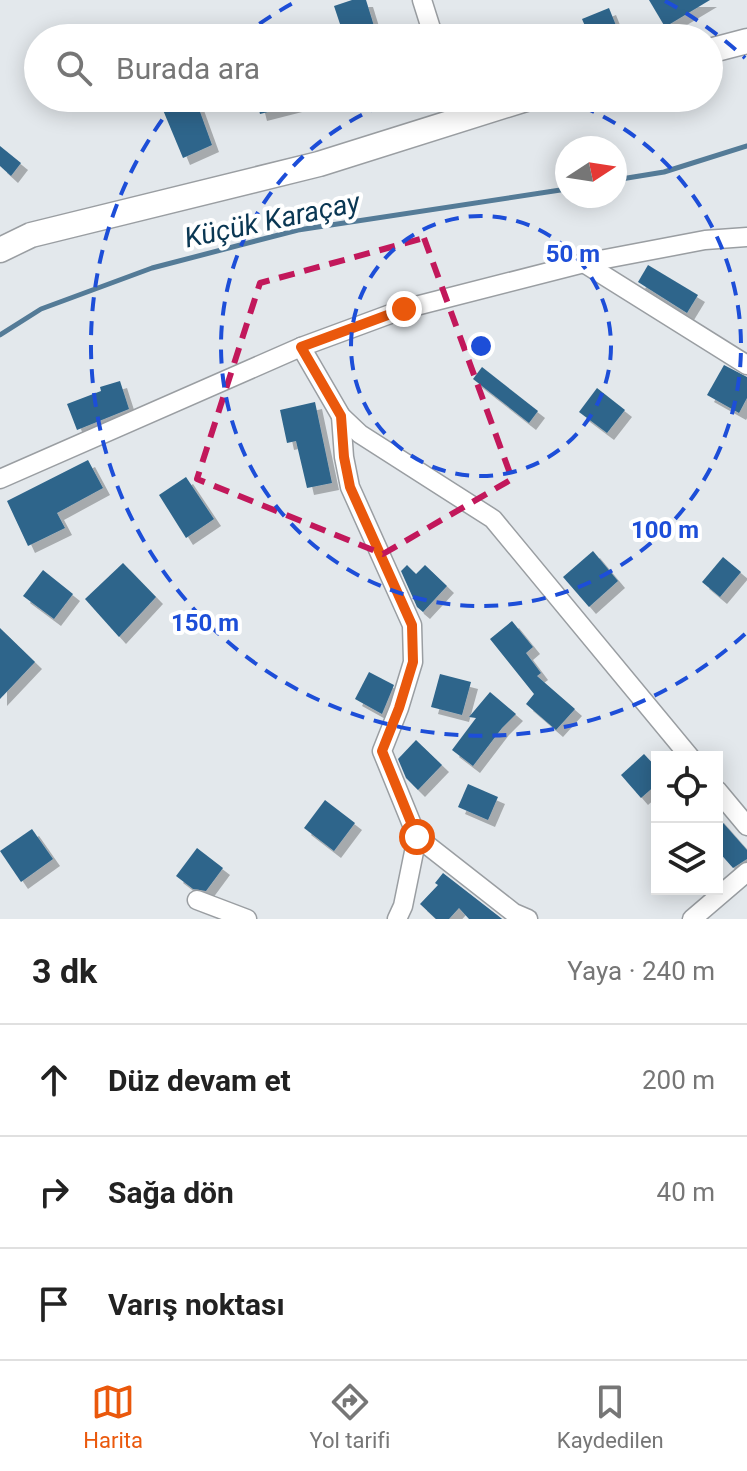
<!DOCTYPE html>
<html lang="tr">
<meta charset="utf-8">
<style>
body{margin:0;font-family:Roboto,sans-serif;background:#f2f2f2;color:#222}
.controls{position:absolute;right:24px;bottom:24px;display:grid;overflow:hidden;border-radius:0px;box-shadow:0 4px 20px #0003}
.controls button{width:72px;height:72px;display:grid;place-items:center;padding:0;border:0;border-bottom:2px solid #e0e0e0;background:#fff;color:#222;font:40px sans-serif}
.compass{position:absolute;left:555px;top:136px;width:72px;height:72px;border-radius:50%;background:#fff;box-shadow:0 4px 20px #0003;rotate:78deg}
.stop{position:absolute;width:24px;height:24px;margin:-18px;border:6px solid #ea580c;border-radius:50%;background:#fff}
.stop.end{background:#ea580c;border-color:#fff;box-shadow:0 2px 8px #0008}
.list{margin:0;padding:0;list-style:none}
h2{display:flex;justify-content:space-between;align-items:center;height:104px;margin:0;padding:0 32px;font-size:34px}
h2 small{font-size:26px;font-weight:400;color:#767676}
.list li{display:grid;grid-template-columns:52px 1fr auto;gap:24px;align-items:center;box-sizing:border-box;height:112px;padding:0 32px;border-top:2px solid #e0e0e0}
.list b{display:block;font-size:30px;white-space:nowrap}
.list em{font-size:26px;font-style:normal;color:#767676}
.icon{flex:none;width:44px;height:44px;fill:none;stroke:currentColor;stroke-width:2;stroke-linecap:round;stroke-linejoin:round}
.map{position:relative;flex:none;width:747px;height:919px;overflow:hidden}
.search{position:absolute;background:#fff;box-shadow:0 4px 20px #0003;left:24px;right:24px;top:24px;height:88px;display:flex;align-items:center;gap:20px;box-sizing:border-box;padding:0 28px;border-radius:44px;color:#767676;font-size:30px}
.sheet{height:440px;background:#fff}
nav{display:flex;justify-content:space-around;align-items:center;box-sizing:border-box;height:112px;border-top:2px solid #e0e0e0;background:#fff;font-size:22px;color:#767676}
nav a{display:grid;justify-items:center;gap:4px}
nav .on{color:#ea580c}
.map>svg:first-child{display:block}
.lines{fill:none;stroke-linecap:round;stroke-linejoin:round}
.stream{stroke:#547b97;stroke-width:5}
.building{fill:#2e658b;filter:url(#shadow)}
.street-casing{stroke:#9a9ea2;stroke-width:21}
.secondary-casing{stroke:#9a9ea2;stroke-width:27}
.street{stroke:#fff;stroke-width:18}
.secondary{stroke:#fff;stroke-width:24}
.route{stroke:#ea580c;stroke-width:10}
.marked{fill:none;stroke:#c2185b;stroke-width:6;stroke-dasharray:16 10;stroke-linejoin:round}
.ring{fill:none;stroke:#1d4ed8;stroke-width:4;stroke-dasharray:14 10}
.labels{text-anchor:middle;dominant-baseline:central;stroke-width:8;stroke-linejoin:round;paint-order:stroke}
.water-label{font-size:28px;font-style:italic;fill:#0a3753;stroke:#fff}
.centre{fill:#1d4ed8;stroke:#fff;stroke-width:4}
.ring-label{font-size:24px;text-anchor:middle;font-weight:bold;fill:#1d4ed8;stroke:#fff;stroke-width:8;stroke-linejoin:round;paint-order:stroke}
</style>
<div class="map">
<svg width="747" height="919" viewBox="0 0 747 919">
<defs>
<filter id="shadow"><feDropShadow dx="7" dy="7" stdDeviation="0" flood-color="#0004"/></filter>
</defs>
<rect width="100%" height="100%" fill="#e3e8ec"/>
<g class="lines">
<!-- stream -->
<g class="stream">
<polyline points="615,180 664,172 747,146"/>
<polyline points="0,335 41,309 152,268 298,230 567,189"/>
</g>
</g>
<!-- building -->
<g class="building">
<polygon points="352,0 366,0 374,26 344,36 334,6"/>
<polygon points="649,0 710,0 665,27"/>
<polygon points="609,8 621,38 590,38 582,19"/>
<polygon points="158,98 195,98 212,145 183,158"/>
<polygon points="256,98 302,98 303,103 260,114"/>
<polygon points="0,146 21,163 11,176 0,166"/>
<polygon points="648,265 698,295 687,313 638,282"/>
<polygon points="724,365 747,377 747,398 739,413 707,395"/>
<polygon points="482,367 538,411 529,423 473,379"/>
<polygon points="120,381 129,409 77,430 67,404 101,391 100,387"/>
<polygon points="597,388 625,410 607,433 579,412"/>
<polygon points="315,402 332,483 307,488 296,441 287,443 280,410"/>
<polygon points="88,460 103,488 57,513 65,528 28,546 7,501"/>
<polygon points="186,477 214,519 186,538 159,495"/>
<polygon points="593,551 618,581 589,607 563,577"/>
<polygon points="723,557 741,572 720,597 702,582"/>
<polygon points="123,563 156,597 119,637 85,599"/>
<polygon points="407,565 416,574 425,565 447,586 423,612 417,607 401,571"/>
<polygon points="43,570 73,594 54,619 23,596"/>
<polygon points="512,621 533,647 526,653 541,673 537,676 575,709 556,730 526,704 534,694 490,639"/>
<polygon points="0,628 35,662 0,699"/>
<polygon points="369,672 394,685 382,714 355,699"/>
<polygon points="440,674 471,682 462,715 431,707"/>
<polygon points="490,692 516,714 502,728 473,766 452,750 476,718 469,717"/>
<polygon points="416,740 442,765 418,790 406,778 398,759"/>
<polygon points="644,754 657,768 657,784 641,798 621,775"/>
<polygon points="468,784 498,797 488,820 458,807"/>
<polygon points="325,800 355,823 334,851 304,828"/>
<polygon points="717,816 747,850 747,859 733,868 717,850"/>
<polygon points="32,829 53,859 21,882 0,851"/>
<polygon points="197,848 223,868 206,891 193,889 176,876"/>
<polygon points="443,873 501,918 502,919 469,919 459,908 449,919 436,919 420,904 438,885 435,883"/>
</g>
<g class="lines">
<defs>
<g id="street">
<polyline points="422,0 434,38"/>
<polyline points="453,98 459,119"/>
<polyline points="584,263 747,365"/>
<polyline points="301,347 341,416 360,434 493,519 690,757"/>
<polyline points="341,416 344,457 350,487 412,625 413,662 399,708 382,751 417,837 514,913 528,919"/>
<polyline points="0,479 301,347 404,309 584,263 705,240 747,237"/>
<polyline points="717,790 747,826"/>
<polyline points="197,900 247,919"/>
<polyline points="397,919 403,906 417,837"/>
<polyline points="692,919 747,872"/>
</g>
<g id="secondary">
<polyline points="709,51 747,41"/>
<polyline points="0,250 31,235 319,164 529,98"/>
</g>
</defs>
<!-- street casing -->
<use href="#street" class="street-casing"/>
<!-- secondary casing -->
<use href="#secondary" class="secondary-casing"/>
<!-- street -->
<use href="#street" class="street"/>
<!-- secondary -->
<use href="#secondary" class="secondary"/>
</g>
<g class="lines">
<!-- route -->
<polyline class="route" points="404,309 301,347 341,416 344,457 350,487 412,625 413,662 399,708 382,751 417,837"/>
</g>
<!-- marked area -->
<path class="marked" d="M 424,238 L 512,479 L 383,554 L 197,479 L 260,283 Z"/>
<!-- distance rings -->
<g class="ring">
<circle cx="481" cy="346" r="130"/>
<path d="M559 98A260 260 0 1 1 403 98"/>
<path d="M745 634A391 391 0 0 1 177 100M240 38A391 391 0 0 1 297 1M665 1A391 391 0 0 1 745 58"/>
</g>
<g class="labels">
<!-- water labels -->
<g class="water-label">
<text transform="translate(272 220) rotate(-12)">Küçük Karaçay</text>
</g>
</g>
<circle cx="481" cy="346" r="12" class="centre"/>
<g class="ring-label">
<text x="573" y="262">50 m</text>
<text x="665" y="538">100 m</text>
<text x="205" y="631">150 m</text>
</g>
</svg>
<div class="controls">
<button><svg class="icon" aria-label="locate" viewBox="0 0 24 24"><circle cx="12" cy="12" r="6"/><path d="M12 2v4M12 18v4M2 12h4M18 12h4"/></svg></button>
<button><svg class="icon" aria-label="layers" viewBox="0 0 24 24"><path d="M12 4l9 5-9 5-9-5zM3 14l9 5 9-5"/></svg></button>
</div>
<svg class="compass" viewBox="-18 -18 36 36"><path d="M0-13l5 13h-10z" fill="#e53935"/><path d="M0 13l5-13h-10z" fill="#767676"/></svg>
<div class="stop" style="left:417px;top:837px"></div>
<div class="stop end" style="left:404px;top:309px"></div>
<div class="search"><svg class="icon" aria-label="search" viewBox="0 0 24 24"><circle cx="10" cy="10" r="6"/><path d="M15 15l6 6"/></svg>Burada ara</div>
</div>
<section class="sheet">
<h2>3 dk<small>Yaya · 240 m</small></h2>
<ul class="list">
<li><svg class="icon" aria-label="ahead" viewBox="0 0 24 24"><path d="M12 20V5M6 11l6-6 6 6"/></svg><div><b>Düz devam et</b></div><em>200 m</em></li>
<li><svg class="icon" aria-label="right" viewBox="0 0 24 24"><path d="M7 20v-9h11M14 6l5 5-5 5"/></svg><div><b>Sağa dön</b></div><em>40 m</em></li>
<li><svg class="icon" aria-label="arrive" viewBox="0 0 24 24"><path d="M6 21V4h12l-3 4 3 4H6"/></svg><div><b>Varış noktası</b></div></li>
</ul>
</section>
<nav>
<a class="on"><svg class="icon" aria-label="map" viewBox="0 0 24 24"><path d="M3 6l6-2 6 2 6-2v14l-6 2-6-2-6 2zM9 4v14M15 6v14"/></svg>Harita</a>
<a><svg class="icon" aria-label="directions" viewBox="0 0 24 24"><path d="M12 3l9 9-9 9-9-9zM9 14v-3h6M13 9l2 2-2 2"/></svg>Yol tarifi</a>
<a><svg class="icon" aria-label="saved" viewBox="0 0 24 24"><path d="M7 4h10v16l-5-4-5 4z"/></svg>Kaydedilen</a>
</nav>
